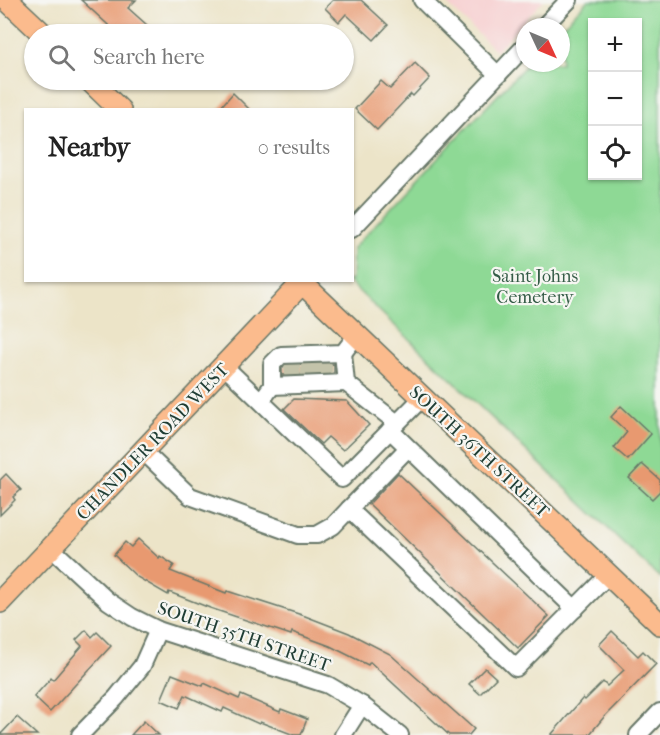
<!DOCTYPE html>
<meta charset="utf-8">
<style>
body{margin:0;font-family:"IM FELL French Canon",serif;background:#f6f6f6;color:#222}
.controls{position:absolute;right:18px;top:18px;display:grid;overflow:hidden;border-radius:0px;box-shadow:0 2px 4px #0004}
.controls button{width:54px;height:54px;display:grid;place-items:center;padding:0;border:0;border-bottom:2px solid #e0e0e0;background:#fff;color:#222;font:30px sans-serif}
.compass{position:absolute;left:516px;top:18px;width:54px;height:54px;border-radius:50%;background:#fff;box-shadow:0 2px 4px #0004;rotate:134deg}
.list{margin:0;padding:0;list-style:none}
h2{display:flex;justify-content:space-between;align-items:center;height:78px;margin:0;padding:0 24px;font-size:26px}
h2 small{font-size:20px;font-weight:400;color:#767676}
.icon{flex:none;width:33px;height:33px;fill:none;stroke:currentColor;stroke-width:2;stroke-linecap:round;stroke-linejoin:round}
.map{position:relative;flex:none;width:660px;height:735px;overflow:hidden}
.search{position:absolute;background:#fff;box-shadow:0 2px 4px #0004;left:24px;top:24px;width:330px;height:66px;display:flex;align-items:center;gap:15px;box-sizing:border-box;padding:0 21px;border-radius:33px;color:#767676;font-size:22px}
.panel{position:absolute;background:#fff;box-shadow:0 2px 4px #0004;left:24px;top:108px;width:330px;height:174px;border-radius:0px}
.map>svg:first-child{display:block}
.built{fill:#f7cfd0}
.green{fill:#8ed995;stroke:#568b64;stroke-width:1.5;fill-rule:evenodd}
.building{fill:#e89970}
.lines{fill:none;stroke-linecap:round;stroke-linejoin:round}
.minor-tunnel{stroke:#c3c3aa;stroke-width:16;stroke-dasharray:16 8;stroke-linecap:butt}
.minor-casing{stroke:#677768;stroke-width:20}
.major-casing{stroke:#677768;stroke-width:24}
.minor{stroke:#fff;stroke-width:16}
.major{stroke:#fbbb8d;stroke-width:21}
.labels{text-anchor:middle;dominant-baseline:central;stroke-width:4.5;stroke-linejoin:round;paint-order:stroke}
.park-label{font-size:18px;fill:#355c47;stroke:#f6f6f2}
.street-label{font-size:18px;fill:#1f3d34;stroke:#f6f6f2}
</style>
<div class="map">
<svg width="660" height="735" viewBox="0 0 660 735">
<rect width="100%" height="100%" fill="#f6f6f2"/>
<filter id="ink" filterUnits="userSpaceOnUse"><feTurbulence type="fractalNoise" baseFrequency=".0167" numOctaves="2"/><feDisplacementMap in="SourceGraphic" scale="12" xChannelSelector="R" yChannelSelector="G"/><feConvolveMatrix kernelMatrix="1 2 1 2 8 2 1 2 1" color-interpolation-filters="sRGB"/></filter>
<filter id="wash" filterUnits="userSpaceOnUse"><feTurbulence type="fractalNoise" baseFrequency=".008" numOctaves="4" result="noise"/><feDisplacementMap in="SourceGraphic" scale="24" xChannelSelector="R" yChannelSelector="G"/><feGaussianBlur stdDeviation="1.35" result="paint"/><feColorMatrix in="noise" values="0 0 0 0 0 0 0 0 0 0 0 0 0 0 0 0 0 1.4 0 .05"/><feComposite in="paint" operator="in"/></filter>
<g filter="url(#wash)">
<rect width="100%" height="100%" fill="#ece4c8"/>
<!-- built -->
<polygon class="built" points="443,0 544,0 496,51"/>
<!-- green -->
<path class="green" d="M 588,0 L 660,0 L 660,578 L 348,281 L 352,280 L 353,248 L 528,63 L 561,63 L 561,28 ZM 592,22 L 638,22 L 638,176 L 592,176 Z"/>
<g id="blocks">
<!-- building -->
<g class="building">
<polygon points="81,0 136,0 128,8 157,34 118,34"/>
<polygon points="333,0 361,0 388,25 374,40 346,14 339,22 325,8"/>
<polygon points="415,63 430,78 413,96 411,94 377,130 355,109 381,81 390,89"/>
<polygon points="233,93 250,110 218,110"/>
<polygon points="334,364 334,373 282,375 282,368 285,365"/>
<polygon points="294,399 347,401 369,425 343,450 328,437 321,444 284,409"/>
<polygon points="621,406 651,434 628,460 614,448 627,432 611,417"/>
<polygon points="642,464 660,480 660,491 652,499 629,478"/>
<polygon points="398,473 549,616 518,648 369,504"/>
<polygon points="6,474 21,490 13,497 15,500 0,515 0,480"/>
<polygon points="138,539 159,558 160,556 174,565 170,571 226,593 227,591 305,616 349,633 390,654 474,729 469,735 449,735 370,662 368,665 330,646 292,632 291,635 210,608 169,592 168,595 137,577 114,555 125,542 131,547"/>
<polygon points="86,630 92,637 97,632 111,646 50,712 34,697 51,678 53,680 82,646 76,640"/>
<polygon points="612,631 638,656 643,651 656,664 604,717 589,735 551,735 583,698 585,700 603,682 607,686 624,670 599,645"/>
<polygon points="485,668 496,678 480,694 469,684"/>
<polygon points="172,674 203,686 204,683 239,699 241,695 280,712 281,709 307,719 301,735 294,735 260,722 259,724 224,708 222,712 185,695 179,708 161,700"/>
<polygon points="17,717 37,735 0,735"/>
<polygon points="144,721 159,735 131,735"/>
</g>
</g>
</g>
<g filter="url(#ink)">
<use href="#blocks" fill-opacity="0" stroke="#677768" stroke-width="1.5"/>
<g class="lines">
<!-- minor-tunnel -->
<g class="minor-tunnel">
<polyline points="292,362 293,379"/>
<polyline points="324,362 324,378"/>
<polyline points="309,378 309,362"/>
</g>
<defs>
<g id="minor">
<polyline points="422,0 498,75"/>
<polyline points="543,27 569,0"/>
<polyline points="352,229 525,46"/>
<polyline points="343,353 346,383 397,423"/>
<polyline points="225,367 342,479 422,398"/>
<polyline points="272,386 346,383"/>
<polyline points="261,401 272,386 272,364 281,355 343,353 356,336"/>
<polyline points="390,430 575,609"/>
<polyline points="143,451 190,496 298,535 317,535 333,526 349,509 516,668 608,575"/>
<polyline points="349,509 408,448"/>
<polyline points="52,549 108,601 132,617 158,630 328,685 362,705 400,735"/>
<polyline points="80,735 116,698 142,666 158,630"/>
<polyline points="343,735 362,705"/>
<polyline points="638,735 660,712"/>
</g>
<g id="major">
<polyline points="7,0 43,34"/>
<polyline points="89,80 120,110"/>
<polyline points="299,280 660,624"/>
<polyline points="0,602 302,283"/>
</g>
</defs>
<!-- minor casing -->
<use href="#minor" class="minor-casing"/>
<!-- major casing -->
<use href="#major" class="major-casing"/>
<!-- minor -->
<use href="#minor" class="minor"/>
<!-- major -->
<use href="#major" class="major"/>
</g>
</g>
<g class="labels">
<!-- park labels -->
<g class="park-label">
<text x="535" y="276">Saint Johns<tspan x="535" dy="21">Cemetery</tspan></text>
</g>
<!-- street labels -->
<g class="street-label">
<text transform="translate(153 442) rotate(-46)">CHANDLER ROAD WEST</text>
<text transform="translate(479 452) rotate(43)">SOUTH 36TH STREET</text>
<text transform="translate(244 637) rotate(19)">SOUTH 35TH STREET</text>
</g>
</g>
</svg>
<div class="controls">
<button>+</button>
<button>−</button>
<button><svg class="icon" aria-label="locate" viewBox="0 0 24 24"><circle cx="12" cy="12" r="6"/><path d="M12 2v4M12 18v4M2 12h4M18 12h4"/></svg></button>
</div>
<svg class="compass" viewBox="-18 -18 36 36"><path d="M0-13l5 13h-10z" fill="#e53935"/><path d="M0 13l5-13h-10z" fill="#767676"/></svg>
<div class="search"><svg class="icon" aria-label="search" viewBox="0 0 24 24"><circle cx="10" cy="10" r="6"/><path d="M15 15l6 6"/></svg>Search here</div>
<section class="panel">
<h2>Nearby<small>0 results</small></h2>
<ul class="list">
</ul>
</section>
</div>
